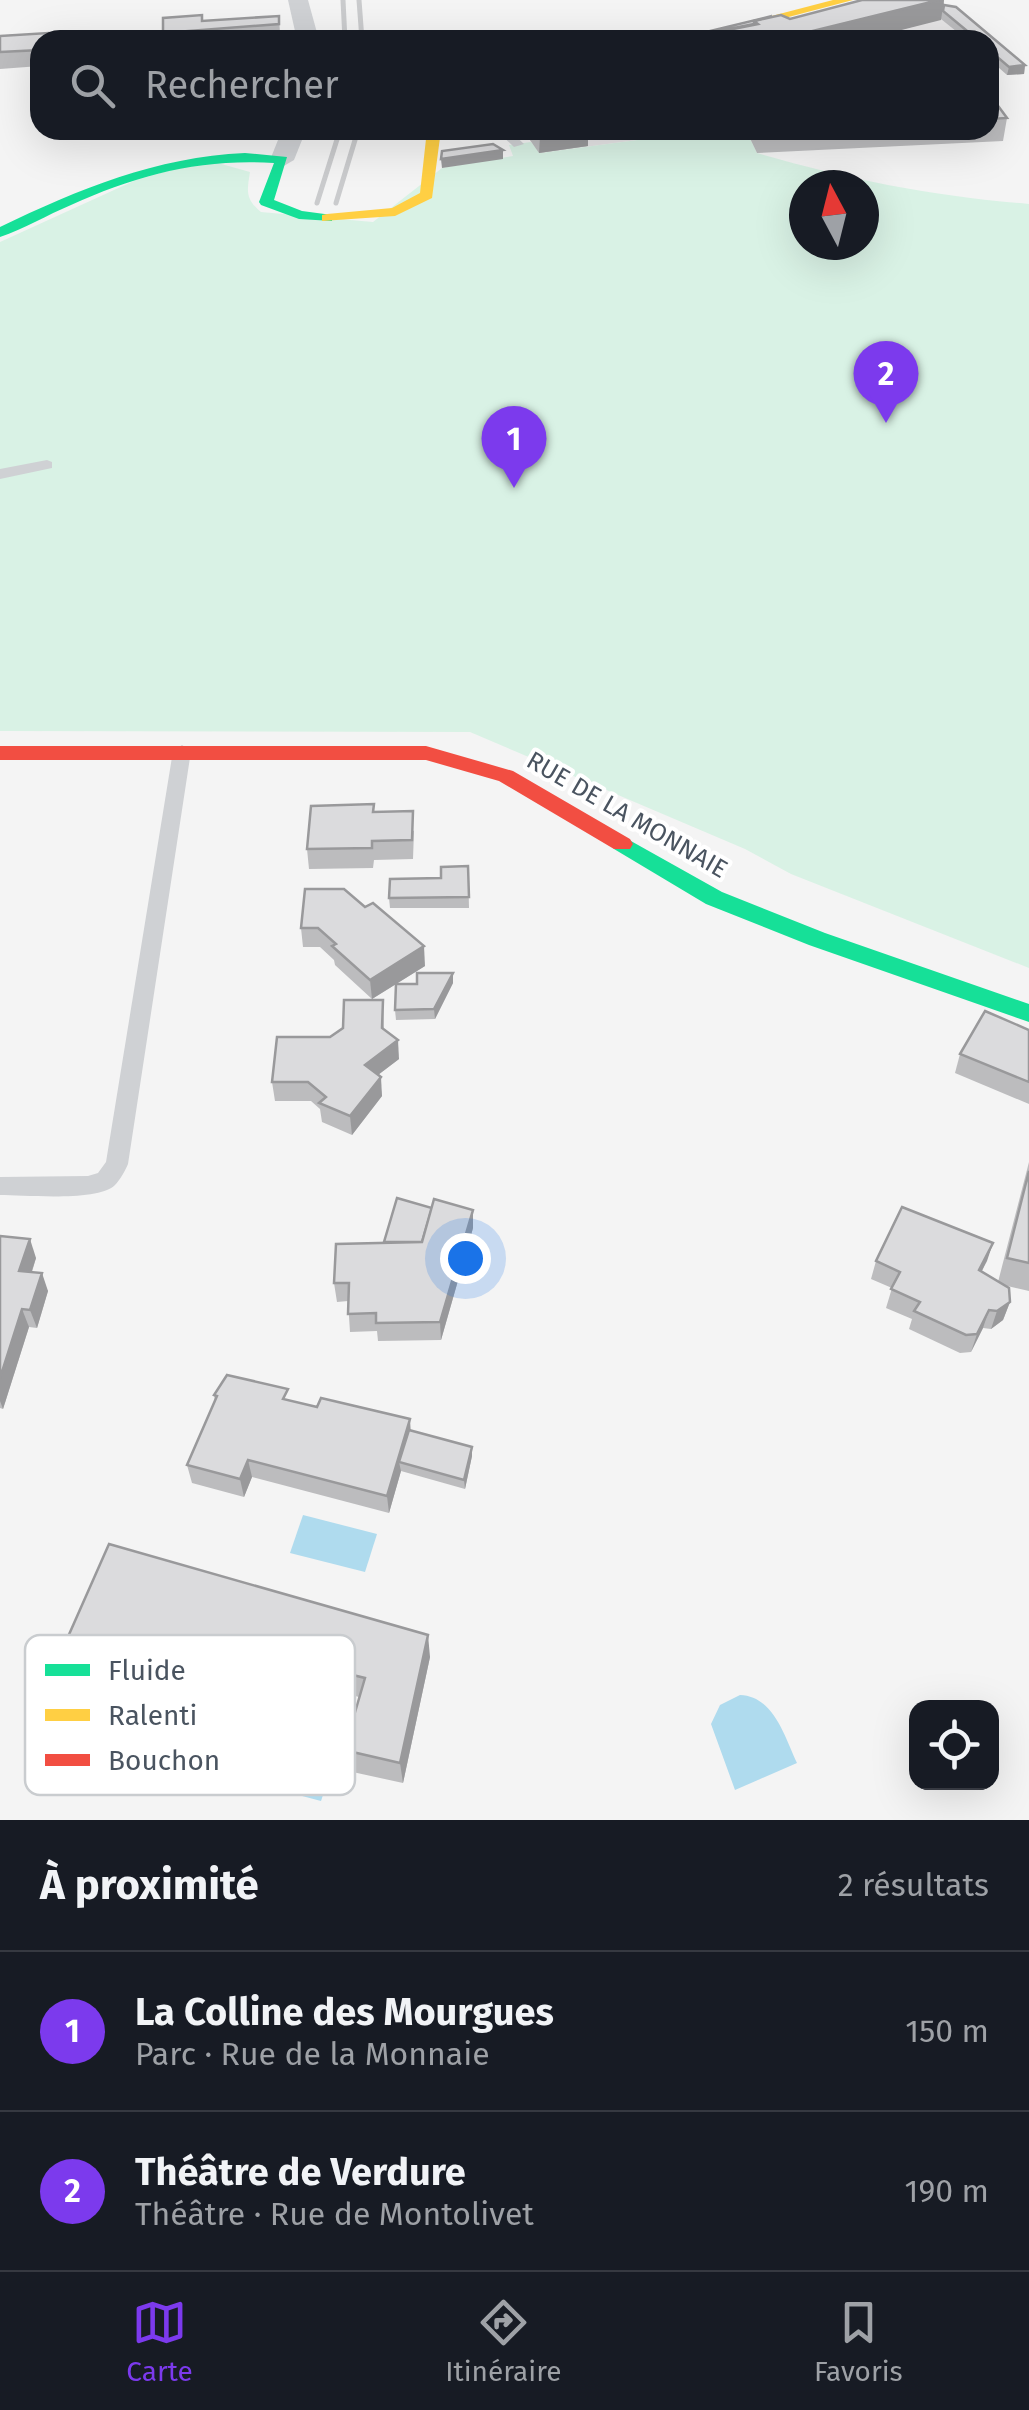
<!DOCTYPE html>
<html lang="fr">
<meta charset="utf-8">
<style>
body{margin:0;font-family:"Fira Sans",sans-serif;background:#242831;color:#f1f3f6}
.controls{position:absolute;right:30px;bottom:30px;display:grid;overflow:hidden;border-radius:20px;box-shadow:0 10px 40px #0002}
.controls button{width:90px;height:90px;display:grid;place-items:center;padding:0;border:0;border-bottom:2px solid #363941;background:#171b24;color:#f1f3f6;font:50px sans-serif}
.compass{position:absolute;left:789px;top:170px;width:90px;height:90px;border-radius:50%;background:#171b24;box-shadow:0 10px 40px #0002;rotate:353deg}
.you{position:absolute;left:465px;top:1258px;width:35px;height:35px;margin:-25px;border:8px solid #fff;border-radius:50%;background:#1a73e8;box-shadow:0 0 0 15px #1a73e833}
.badge{display:grid;place-items:center;width:65px;height:65px;border-radius:50%;background:#7c3aed;color:#fff;font-size:32px;font-weight:700}
.pin{position:absolute;translate:-50% -82px;filter:drop-shadow(0 2px 5px #0008)}
.pin::after{content:'';position:absolute;top:52px;width:35px;height:30px;background:inherit;clip-path:polygon(0 0,100% 0,50% 100%)}
.list{margin:0;padding:0;list-style:none}
h2{display:flex;justify-content:space-between;align-items:center;height:130px;margin:0;padding:0 40px;font-size:42px}
h2 small{font-size:32px;font-weight:400;color:#9ea1a6}
.list li{display:grid;grid-template-columns:65px 1fr auto;gap:30px;align-items:center;box-sizing:border-box;height:160px;padding:0 40px;border-top:2px solid #363941}
.list b{display:block;font-size:38px;white-space:nowrap}
.list p{margin:0;font-size:32px;white-space:nowrap;color:#9ea1a6}
.list em{font-size:32px;font-style:normal;color:#9ea1a6}
.icon{flex:none;width:55px;height:55px;fill:none;stroke:currentColor;stroke-width:2;stroke-linecap:round;stroke-linejoin:round}
.map{position:relative;flex:none;width:1029px;height:1820px;overflow:hidden}
.search{position:absolute;background:#171b24;box-shadow:0 10px 40px #0002;left:30px;right:30px;top:30px;height:110px;display:flex;align-items:center;gap:25px;box-sizing:border-box;padding:0 35px;border-radius:30px;color:#9ea1a6;font-size:38px}
.sheet{height:450px;background:#171b24}
nav{display:flex;justify-content:space-around;align-items:center;box-sizing:border-box;height:140px;border-top:2px solid #363941;background:#171b24;font-size:28px;color:#9ea1a6}
nav a{display:grid;justify-items:center;gap:5px}
nav .on{color:#7c3aed}
.map>svg:first-child{display:block}
.education{fill:#e6e5e6}
.green{fill:#d9f2e5;fill-rule:evenodd}
.water{fill:#afdbee}
.lines{fill:none;stroke-linecap:round;stroke-linejoin:round}
.lane{fill:#cfd1d4;fill-rule:evenodd}
.street{fill:#cfd1d4;fill-rule:evenodd}
.fast{fill:#16e098;fill-rule:evenodd}
.slow{fill:#ffcf43;fill-rule:evenodd}
.jam{fill:#f24e42;fill-rule:evenodd}
.rail{stroke:#cacbcd;stroke-width:5}
.wall{fill:#bcbcbe}
.shaded-wall{fill:#99999b}
.building{fill:#dbdbdd;stroke:#99999b;stroke-width:2.5}
.labels{text-anchor:middle;dominant-baseline:central;stroke-width:8;stroke-linejoin:round;paint-order:stroke}
.street-label{font-size:25px;fill:#4a5460;stroke:#fff}
.key{fill:#fff;stroke:#c9cccf;stroke-width:2.5}
.key-label{font-size:28px;fill:#4a5460}
</style>
<div class="map">
<svg width="1029" height="1820" viewBox="0 0 1029 1820">
<rect width="100%" height="100%" fill="#f4f4f4"/>
<!-- education -->
<g class="education">
<polygon points="872,0 930,9 984,40 714,40"/>
<polygon points="523,130 712,130 539,153"/>
</g>
<!-- green -->
<path class="green" d="M 712,130 L 746,130 L 757,153 C 850,180 933,196 1029,204 L 1029,968 L 791,874 L 745,849 L 470,732 L 0,731 L 0,242 L 136,180 L 207,160 L 250,172 C 247,191 245,199 261,212 L 373,222 L 442,168 L 513,156 L 509,145 L 531,142 L 540,153 ZM 804,185 L 864,185 L 864,245 L 804,245 Z"/>
<!-- water -->
<g class="water">
<polygon points="303,1515 377,1534 365,1572 290,1553"/>
<path d="M 740,1695 C 774,1696 785,1738 797,1763 L 735,1790 L 711,1724 L 720,1705 Z"/>
<polygon points="257,1722 319,1740 315,1750 328,1755 333,1765 321,1801 287,1792 280,1777 241,1766"/>
</g>
<g class="lines">
<!-- lane -->
<g class="lane">
<polygon points="496,130 509,130 524,144 514,147"/>
<polygon points="47,460 52,462 52,468 0,479 0,469"/>
<path d="M 182,745 L 191,751 L 128,1164 C 125,1171 120,1180 115,1185 C 98,1202 25,1195 0,1195 L 0,1177 L 88,1176 L 98,1173 L 106,1162 L 173,751 Z"/>
</g>
<!-- street -->
<g class="street">
<polygon points="288,0 308,0 319,40 297,40"/>
<polygon points="282,130 306,130 294,160 282,167 270,160"/>
</g>
<!-- fast -->
<g class="fast">
<path d="M 245,153 L 287,157 L 274,200 L 302,211 L 332,215 L 332,221 L 299,219 L 261,205 L 259,202 L 274,163 C 202,158 136,175 71,205 C 47,215 24,229 0,237 L 0,227 C 79,189 156,157 245,153 Z"/>
<polygon points="622,836 722,892 825,933 1029,1004 1029,1022 809,945 706,904 614,849 611,844"/>
</g>
<!-- slow -->
<g class="slow">
<polygon points="833,0 853,0 701,40 680,40"/>
<polygon points="427,130 441,130 432,198 395,216 322,221 322,215 327,214 392,208 420,193"/>
</g>
<!-- jam -->
<polygon class="jam" points="0,746 426,746 513,771 630,839 633,844 630,849 614,849 499,781 426,760 0,760"/>
<!-- rail -->
<g class="rail">
<polyline points="343,0 345,40"/>
<polyline points="359,0 362,40"/>
<polyline points="317,203 340,130"/>
<polyline points="336,203 358,130"/>
</g>
</g>
<!-- wall -->
<g class="wall">
<polygon points="862,0 944,0 944,5 956,7 1025,65 1024,74 1007,75 989,59 989,40 967,40 941,19 862,40 673,40 772,16 781,15 790,19"/>
<polygon points="279,16 280,33 164,40 163,33 202,21"/>
<polygon points="0,36 40,40 40,66 0,69"/>
<polygon points="989,99 1007,118 1003,141 757,153 746,130 989,130"/>
<polygon points="523,130 588,130 588,146 539,153"/>
<polygon points="374,804 374,812 414,831 413,859 374,860 373,868 309,869 307,849"/>
<polygon points="468,866 469,908 390,908 389,898"/>
<polygon points="305,889 425,966 372,999 335,965 334,960 320,947 303,947 301,928"/>
<polygon points="453,973 453,983 435,1019 396,1020 395,1010 417,984"/>
<polygon points="383,1000 384,1030 399,1059 378,1075 382,1096 352,1135 322,1122 320,1109 311,1101 275,1101 272,1082 330,1037"/>
<polygon points="1029,1030 1029,1104 955,1073 960,1054"/>
<polygon points="1029,1162 1029,1291 1003,1285 1010,1302 1003,1320 991,1329 983,1328 971,1352 960,1353 909,1329 912,1319 886,1308 892,1288 871,1279 876,1261 993,1243 982,1271 998,1282"/>
<polygon points="473,1228 441,1340 378,1341 377,1331 350,1332 348,1301 337,1302 334,1283 384,1242"/>
<polygon points="0,1236 36,1258 32,1272 48,1291 37,1328 29,1327 3,1409 0,1408"/>
<polygon points="214,1395 289,1400 411,1431 472,1456 465,1489 401,1471 389,1513 252,1477 244,1497 192,1483 187,1465 215,1401"/>
<polygon points="109,1544 430,1657 403,1783 348,1771 344,1750 359,1697 336,1691 331,1703 189,1663 107,1707 62,1694 52,1673"/>
</g>
<!-- shaded-wall -->
<g class="shaded-wall">
<polygon points="939,0 944,0 941,20 862,40 776,40"/>
<polygon points="1025,65 1024,74 1007,75 1009,67"/>
<polygon points="588,130 588,146 539,153 540,137"/>
<polygon points="503,150 503,159 442,168 441,159"/>
<polygon points="424,946 425,966 372,999 370,980"/>
<polygon points="453,973 453,983 435,1019 434,1009"/>
<polygon points="398,1040 399,1059 366,1084 365,1065"/>
<polygon points="381,1077 382,1096 352,1135 350,1116"/>
<polygon points="473,1210 473,1228 441,1340 440,1322"/>
<polygon points="30,1239 36,1258 26,1289 19,1271"/>
<polygon points="993,1243 987,1261 973,1288 979,1270"/>
<polygon points="42,1273 48,1291 37,1328 30,1310"/>
<polygon points="1010,1302 1003,1320 991,1329 997,1311"/>
<polygon points="22,1309 29,1327 3,1409 0,1401 0,1378"/>
<polygon points="989,1310 983,1328 971,1352 977,1334"/>
<polygon points="410,1419 411,1436 399,1462 401,1471 389,1513 387,1496"/>
<polygon points="472,1447 472,1456 465,1489 464,1480"/>
<polygon points="248,1460 252,1477 244,1497 240,1479"/>
<polygon points="428,1635 430,1657 403,1783 400,1763"/>
<polygon points="182,1641 189,1663 107,1707 98,1686"/>
<polygon points="332,1670 336,1691 331,1703 327,1682"/>
</g>
<!-- building -->
<g class="building">
<polygon points="862,0 939,0 776,40 678,40 758,24 754,21 781,15 790,19"/>
<polygon points="944,5 956,7 1025,65 1009,67 989,50 989,40 978,40 943,11"/>
<polygon points="202,15 202,21 279,16 279,24 163,33 163,18"/>
<polygon points="772,16 754,21 754,24 673,40"/>
<polygon points="48,33 48,40 40,40 40,50 0,52 0,36"/>
<polygon points="989,99 993,99 1007,118 989,119"/>
<polygon points="535,130 587,130 540,137"/>
<polygon points="493,144 503,150 441,159 442,151"/>
<polygon points="374,804 373,812 413,811 412,840 372,841 372,848 307,849 311,806"/>
<polygon points="468,866 469,897 389,898 390,879 441,878 441,867"/>
<polygon points="305,889 344,889 365,907 373,903 424,946 370,980 332,946 336,944 318,928 301,928"/>
<polygon points="417,973 453,973 434,1009 395,1010 396,984 417,984"/>
<polygon points="344,1000 383,1000 382,1028 398,1040 365,1065 381,1077 350,1116 319,1103 326,1097 308,1082 272,1082 277,1037 330,1037 343,1028"/>
<polygon points="985,1011 1029,1030 1029,1082 960,1054"/>
<polygon points="1029,1171 1029,1263 1007,1258"/>
<polygon points="397,1198 432,1208 422,1242 384,1242"/>
<polygon points="434,1199 473,1210 440,1322 376,1323 376,1313 348,1314 349,1283 334,1283 336,1244 422,1242"/>
<polygon points="902,1207 993,1243 979,1270 1009,1288 1010,1302 997,1311 989,1310 977,1334 966,1335 914,1311 920,1302 891,1289 900,1272 876,1261"/>
<polygon points="0,1236 30,1239 19,1271 42,1273 30,1310 22,1309 0,1378"/>
<polygon points="227,1375 288,1389 283,1399 317,1407 321,1398 410,1419 387,1496 248,1460 240,1479 187,1465 217,1396 214,1395"/>
<polygon points="409,1430 472,1447 464,1480 399,1462"/>
<polygon points="109,1544 428,1635 400,1763 344,1750 365,1678 332,1670 327,1682 182,1641 98,1686 52,1673"/>
</g>
<g class="labels">
<!-- street labels -->
<g class="street-label">
<text transform="translate(627 815) rotate(30)">RUE DE LA MONNAIE</text>
</g>
</g>
<!-- legend -->
<rect x="25" y="1635" width="330" height="160" rx="15" class="key"/>
<rect x="45" y="1664" width="45" height="12" fill="#16e098"/>
<rect x="45" y="1709" width="45" height="12" fill="#ffcf43"/>
<rect x="45" y="1754" width="45" height="12" fill="#f24e42"/>
<g class="key-label">
<text x="108" y="1680">Fluide</text>
<text x="108" y="1725">Ralenti</text>
<text x="108" y="1770">Bouchon</text>
</g>
</svg>
<div class="controls">
<button><svg class="icon" aria-label="locate" viewBox="0 0 24 24"><circle cx="12" cy="12" r="6"/><path d="M12 2v4M12 18v4M2 12h4M18 12h4"/></svg></button>
</div>
<svg class="compass" viewBox="-18 -18 36 36"><path d="M0-13l5 13h-10z" fill="#e53935"/><path d="M0 13l5-13h-10z" fill="#9ea1a6"/></svg>
<div class="you"></div>
<div class="pin badge" style="left:514px;top:488px">1</div>
<div class="pin badge" style="left:886px;top:423px">2</div>
<div class="search"><svg class="icon" aria-label="search" viewBox="0 0 24 24"><circle cx="10" cy="10" r="6"/><path d="M15 15l6 6"/></svg>Rechercher</div>
</div>
<section class="sheet">
<h2>À proximité<small>2 résultats</small></h2>
<ul class="list">
<li><span class="badge">1</span><div><b>La Colline des Mourgues</b><p>Parc · Rue de la Monnaie</p></div><em>150 m</em></li>
<li><span class="badge">2</span><div><b>Théâtre de Verdure</b><p>Théâtre · Rue de Montolivet</p></div><em>190 m</em></li>
</ul>
</section>
<nav>
<a class="on"><svg class="icon" aria-label="map" viewBox="0 0 24 24"><path d="M3 6l6-2 6 2 6-2v14l-6 2-6-2-6 2zM9 4v14M15 6v14"/></svg>Carte</a>
<a><svg class="icon" aria-label="directions" viewBox="0 0 24 24"><path d="M12 3l9 9-9 9-9-9zM9 14v-3h6M13 9l2 2-2 2"/></svg>Itinéraire</a>
<a><svg class="icon" aria-label="saved" viewBox="0 0 24 24"><path d="M7 4h10v16l-5-4-5 4z"/></svg>Favoris</a>
</nav>
